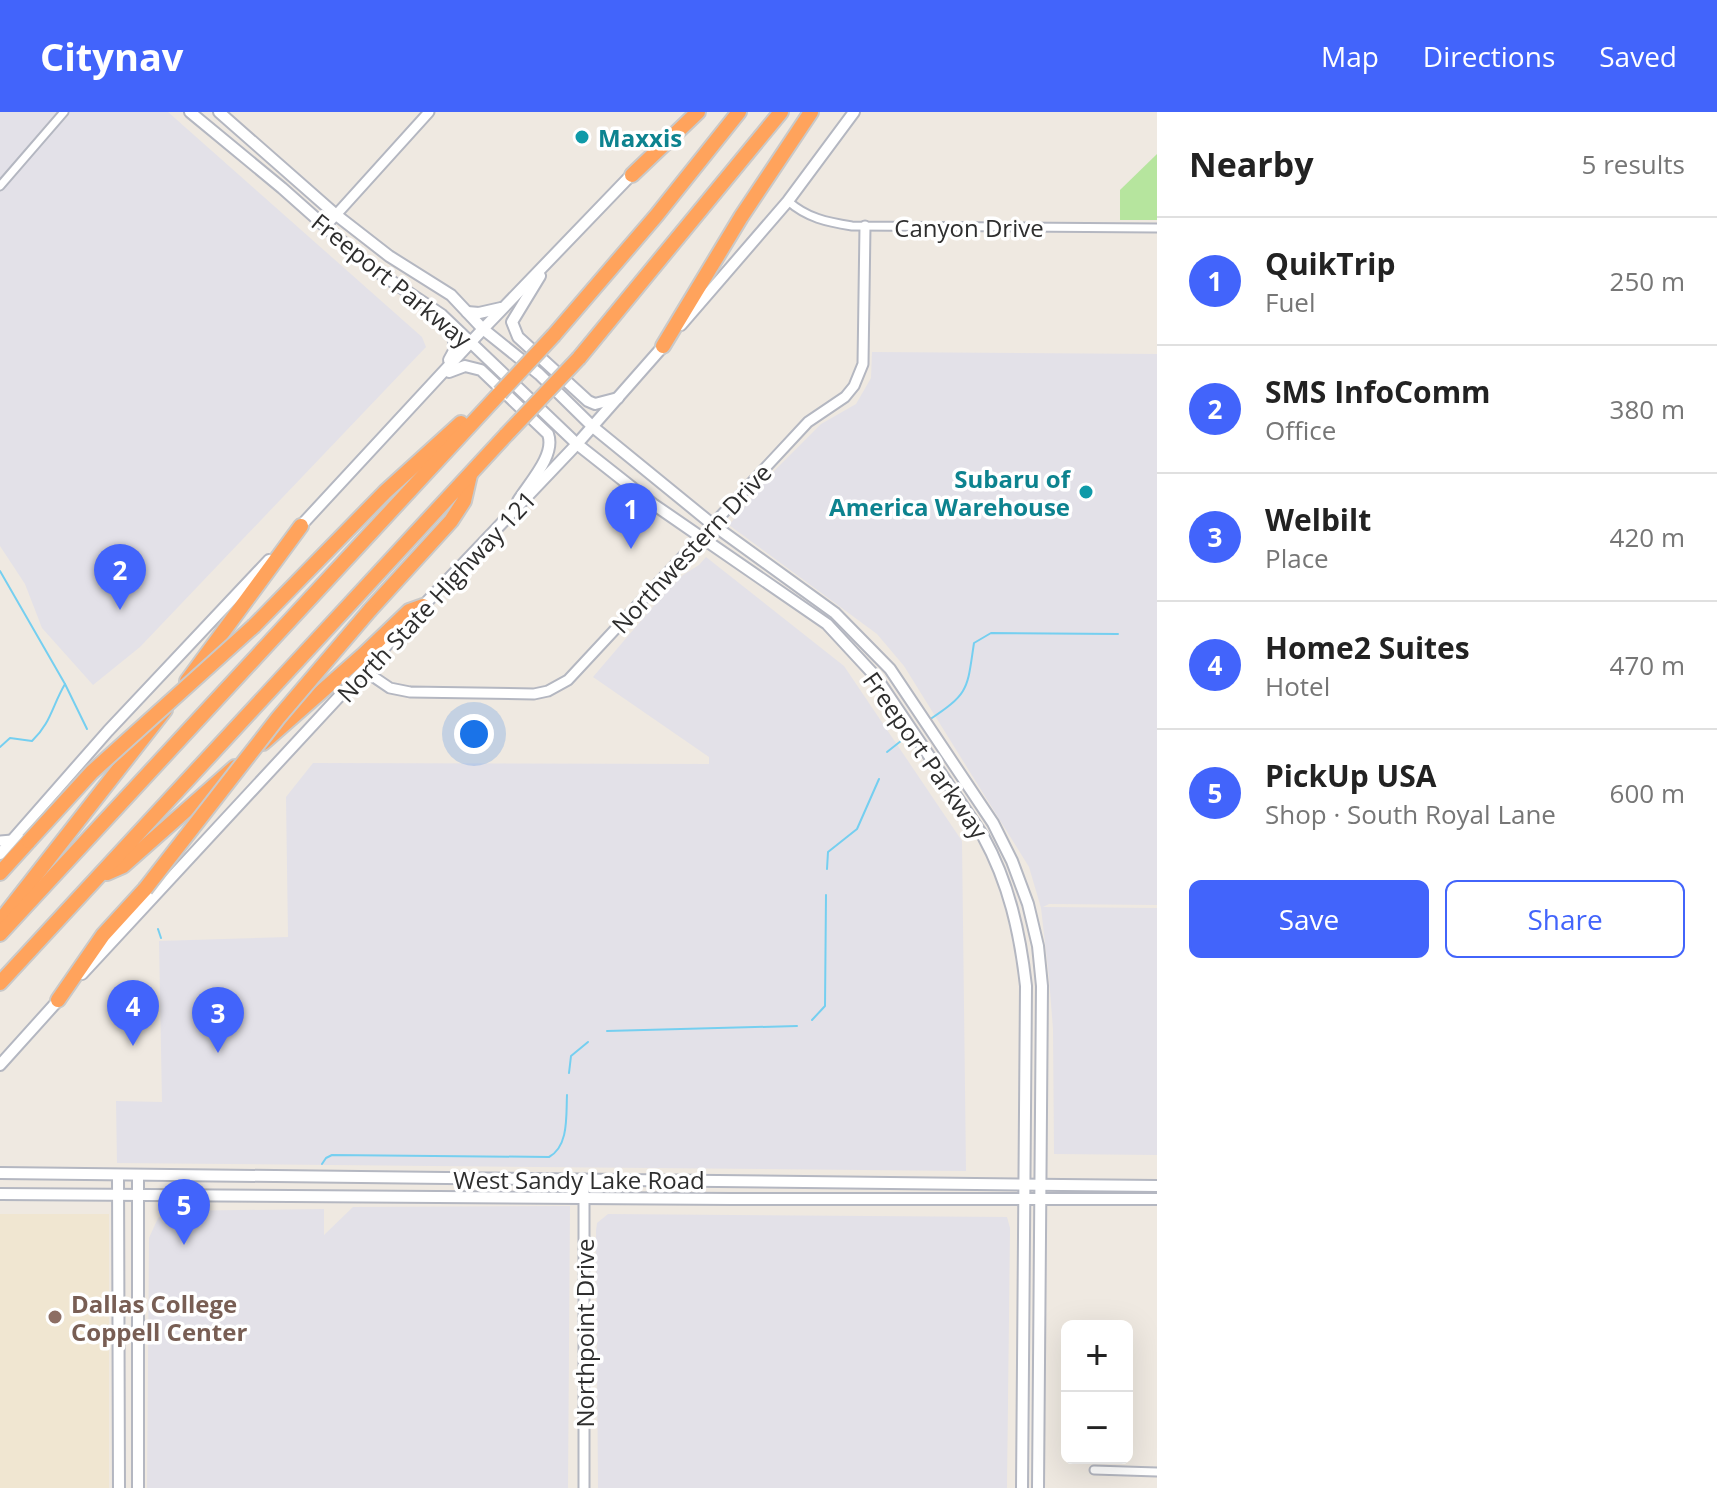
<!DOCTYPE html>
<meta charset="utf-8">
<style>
body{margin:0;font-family:"Open Sans",sans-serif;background:#f2f2f2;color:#222}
.controls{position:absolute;right:24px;bottom:24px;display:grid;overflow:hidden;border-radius:12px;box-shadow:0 8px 32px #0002}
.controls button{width:72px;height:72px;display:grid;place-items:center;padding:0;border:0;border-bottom:2px solid #e0e0e0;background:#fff;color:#222;font:40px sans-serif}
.you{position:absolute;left:474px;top:622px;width:28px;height:28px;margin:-20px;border:6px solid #fff;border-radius:50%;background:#1a73e8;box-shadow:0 0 0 12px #1a73e833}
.badge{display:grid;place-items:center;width:52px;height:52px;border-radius:50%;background:#4264fb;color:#fff;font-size:26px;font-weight:700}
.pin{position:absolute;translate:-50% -66px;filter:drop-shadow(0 2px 4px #0008)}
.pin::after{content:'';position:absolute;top:42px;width:28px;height:24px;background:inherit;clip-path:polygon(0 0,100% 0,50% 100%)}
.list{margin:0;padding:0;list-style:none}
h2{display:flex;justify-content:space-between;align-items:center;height:104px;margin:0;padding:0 32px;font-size:34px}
h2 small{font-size:26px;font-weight:400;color:#767676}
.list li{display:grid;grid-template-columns:52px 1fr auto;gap:24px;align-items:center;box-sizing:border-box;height:128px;padding:0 32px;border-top:2px solid #e0e0e0}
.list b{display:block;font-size:30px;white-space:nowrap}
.list p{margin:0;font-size:26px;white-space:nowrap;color:#767676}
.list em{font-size:26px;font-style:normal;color:#767676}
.actions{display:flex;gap:16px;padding:24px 32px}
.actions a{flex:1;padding:18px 0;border:2px solid #4264fb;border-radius:12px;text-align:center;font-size:28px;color:#4264fb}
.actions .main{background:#4264fb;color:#fff}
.map{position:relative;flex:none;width:1157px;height:1376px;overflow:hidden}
header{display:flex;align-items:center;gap:48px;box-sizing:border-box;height:112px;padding:0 40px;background:#4264fb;color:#fff}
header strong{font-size:38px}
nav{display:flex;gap:44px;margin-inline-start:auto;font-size:28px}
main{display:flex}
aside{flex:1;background:#fff}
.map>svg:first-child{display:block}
.industrial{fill:#e3e1e8}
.education{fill:#f0e6d1}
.green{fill:#b6e59e}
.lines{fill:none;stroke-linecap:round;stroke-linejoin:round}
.stream{stroke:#75cff0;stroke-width:2}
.minor-casing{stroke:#b4b7c1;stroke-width:11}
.tertiary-casing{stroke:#b4b7c1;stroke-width:13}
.secondary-casing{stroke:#b4b7c1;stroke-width:14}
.motorway-casing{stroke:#c9c9c9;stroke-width:18}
.minor{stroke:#fff;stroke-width:7}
.tertiary{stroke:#fff;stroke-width:9}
.secondary{stroke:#fff;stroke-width:10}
.motorway{stroke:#ffa35c;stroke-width:14}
.motorway-bridge-casing{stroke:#c9c9c9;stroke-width:18;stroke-linecap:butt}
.motorway-bridge{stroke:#ffa35c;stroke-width:14}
.culture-dot{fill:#0f9aa8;stroke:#fff;stroke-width:3}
.education-dot{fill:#8d6e63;stroke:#fff;stroke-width:3}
.labels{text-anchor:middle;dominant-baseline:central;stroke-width:7;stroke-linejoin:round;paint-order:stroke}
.culture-label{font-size:24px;font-weight:bold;fill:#0d838f;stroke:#fff;text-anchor:start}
.street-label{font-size:24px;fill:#2e2e2e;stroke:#fff}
.education-label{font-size:24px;font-weight:bold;fill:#785e54;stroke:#fff;text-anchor:start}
</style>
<header>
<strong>Citynav</strong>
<nav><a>Map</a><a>Directions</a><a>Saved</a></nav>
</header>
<main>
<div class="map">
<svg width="1157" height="1376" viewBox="0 0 1157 1376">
<rect width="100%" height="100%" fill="#efe9e1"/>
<!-- industrial -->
<g class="industrial">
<polygon points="0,0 168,0 422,225 426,235 140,535 93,573 42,516 25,472 0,434"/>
<polygon points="872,240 1157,242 1157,793 1049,792 1043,795 1157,796 1157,1043 1054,1042 1053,917 1049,866 1041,796 1029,755 904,554 877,522 729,413 775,358 821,312 856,292 871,266"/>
<polygon points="706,445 844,554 962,729 966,1059 117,1051 116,989 162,990 159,829 288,825 286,685 313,651 709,652 709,645 593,565 657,490 683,463 699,453"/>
<polygon points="570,1094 568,1376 147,1376 149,1126 158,1106 168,1099 324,1097 324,1123 353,1095"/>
<polygon points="608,1102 1007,1105 1010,1116 1007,1376 598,1376 596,1119 597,1111"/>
</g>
<!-- education -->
<rect class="education" x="0" y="1102" width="109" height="274"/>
<!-- green -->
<polygon class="green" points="1157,42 1157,108 1120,108 1120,78"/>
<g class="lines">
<!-- stream -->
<g class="stream">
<path d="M 0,459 L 65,572 C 52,594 51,611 32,629 L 10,626 L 0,635"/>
<polyline points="65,572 87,617"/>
<path d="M 929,608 C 970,581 967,577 974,531 L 991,521 L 1118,522"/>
<polyline points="887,640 911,621"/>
<polyline points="827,757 828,740 857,717 879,667"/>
<polyline points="158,817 161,826"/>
<polyline points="812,908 825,894 826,783"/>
<polyline points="607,919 797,914"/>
<polyline points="569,961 571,944 588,930"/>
<path d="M 322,1052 L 326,1046 L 332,1043 L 549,1045 C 569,1034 566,1004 567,983"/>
</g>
<defs>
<g id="minor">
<polyline points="0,74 64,0"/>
<path d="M 788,89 C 807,106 827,110 852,114 L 1157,116"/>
<polyline points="1094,1358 1157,1360"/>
</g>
<g id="tertiary">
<polyline points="325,115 429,0"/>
<polyline points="365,559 390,576 410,580 534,582 548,579 568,568 808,310 845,285 854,274 863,252 865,114"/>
<polyline points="0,729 12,728"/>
<polyline points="584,1376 584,1067"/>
</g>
<g id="secondary">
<path d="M 190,0 L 282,76 L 372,156 L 442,203 L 577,332 L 653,392 L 827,512 L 876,565 L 983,724 C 1009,771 1020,821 1026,874 L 1022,1376"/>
<polyline points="219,0 335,102 389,144 451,183 483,217 539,262 593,315 712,412 835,501 890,557 993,711 1012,749 1028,792 1038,834 1042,874 1038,1376"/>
<polyline points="540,164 512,210 518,225 588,289 595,292 618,286"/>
<polyline points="467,200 479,201 501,196"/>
<polyline points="681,213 788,89 854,0"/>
<polyline points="449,248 455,237 452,214"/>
<path d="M 449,260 L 465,254 L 481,258 L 548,322 C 556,343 529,371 518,389"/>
<polyline points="296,419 483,217 636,58"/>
<polyline points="0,742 108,619 269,448"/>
<polyline points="82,862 423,494 577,332 666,231"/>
<polyline points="0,953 63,883"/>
<polyline points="0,1061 1157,1074"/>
<polyline points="118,1063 119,1376"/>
<polyline points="138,1063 138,1376"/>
<polyline points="0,1082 731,1087 1157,1087"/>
</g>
<g id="motorway">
<polyline points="632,63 698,0"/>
<polyline points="554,223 656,104 739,0"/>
<polyline points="663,234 741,105 811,0"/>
<polyline points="579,246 781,0"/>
<polyline points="370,498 451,409 464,389 470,363"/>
<polyline points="254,514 385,380 461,311"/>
<polyline points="187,569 301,414"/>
<polyline points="263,631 363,543 409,499 423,494"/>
<polyline points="0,761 29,729"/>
<polyline points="107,761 123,754 235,655"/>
<polyline points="0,809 165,598"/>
<polyline points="0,822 500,281"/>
<polyline points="0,871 506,323"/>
<polyline points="58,888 103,823 145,777"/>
</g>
</defs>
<!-- minor casing -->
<use href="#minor" class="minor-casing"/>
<!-- tertiary casing -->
<use href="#tertiary" class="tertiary-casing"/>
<!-- secondary casing -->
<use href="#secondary" class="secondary-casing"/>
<!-- motorway casing -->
<use href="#motorway" class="motorway-casing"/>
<!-- minor -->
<use href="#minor" class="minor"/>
<!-- tertiary -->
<use href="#tertiary" class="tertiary"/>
<!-- secondary -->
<use href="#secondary" class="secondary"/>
<!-- motorway -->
<use href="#motorway" class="motorway"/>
<defs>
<g id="motorway-bridge">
<polyline points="500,281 554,223"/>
<polyline points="506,323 579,246"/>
<polyline points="29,729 92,660 254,514"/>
<polyline points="145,777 278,606 370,498"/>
</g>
</defs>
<!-- motorway-bridge casing -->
<use href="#motorway-bridge" class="motorway-bridge-casing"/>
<!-- motorway-bridge -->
<use href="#motorway-bridge" class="motorway-bridge"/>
</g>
<!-- markers -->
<g class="culture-dot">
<circle cx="582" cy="25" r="8"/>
<circle cx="1086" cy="380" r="8"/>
</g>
<circle class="education-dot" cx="55" cy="1205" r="8"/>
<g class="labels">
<!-- culture labels -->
<g class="culture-label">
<text x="598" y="25">Maxxis</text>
<text x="1070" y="366" text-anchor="end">Subaru of<tspan x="1070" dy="28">America Warehouse</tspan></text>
</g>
<!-- street labels -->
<g class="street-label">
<text x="969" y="115">Canyon Drive</text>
<text transform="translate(392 168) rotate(39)">Freeport Parkway</text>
<text transform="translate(691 436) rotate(-47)">Northwestern Drive</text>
<text transform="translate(436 484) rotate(-47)">North State Highway 121</text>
<text transform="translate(926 643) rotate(55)">Freeport Parkway</text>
<text x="579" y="1067">West Sandy Lake Road</text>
<text transform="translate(584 1221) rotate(-90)">Northpoint Drive</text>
</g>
<!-- education labels -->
<g class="education-label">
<text x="71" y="1191">Dallas College<tspan x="71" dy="28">Coppell Center</tspan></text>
</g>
</g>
</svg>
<div class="controls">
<button>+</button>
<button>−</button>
</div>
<div class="you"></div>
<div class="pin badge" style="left:631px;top:437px">1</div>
<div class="pin badge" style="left:120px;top:498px">2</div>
<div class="pin badge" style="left:218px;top:941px">3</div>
<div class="pin badge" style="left:133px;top:934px">4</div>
<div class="pin badge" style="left:184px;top:1133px">5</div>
</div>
<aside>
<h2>Nearby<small>5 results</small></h2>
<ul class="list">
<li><span class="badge">1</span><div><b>QuikTrip</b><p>Fuel</p></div><em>250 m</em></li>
<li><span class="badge">2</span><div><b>SMS InfoComm</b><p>Office</p></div><em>380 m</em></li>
<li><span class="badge">3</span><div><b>Welbilt</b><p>Place</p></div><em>420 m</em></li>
<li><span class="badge">4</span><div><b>Home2 Suites</b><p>Hotel</p></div><em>470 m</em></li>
<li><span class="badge">5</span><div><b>PickUp USA</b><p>Shop · South Royal Lane</p></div><em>600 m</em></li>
</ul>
<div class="actions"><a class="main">Save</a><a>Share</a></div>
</aside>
</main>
